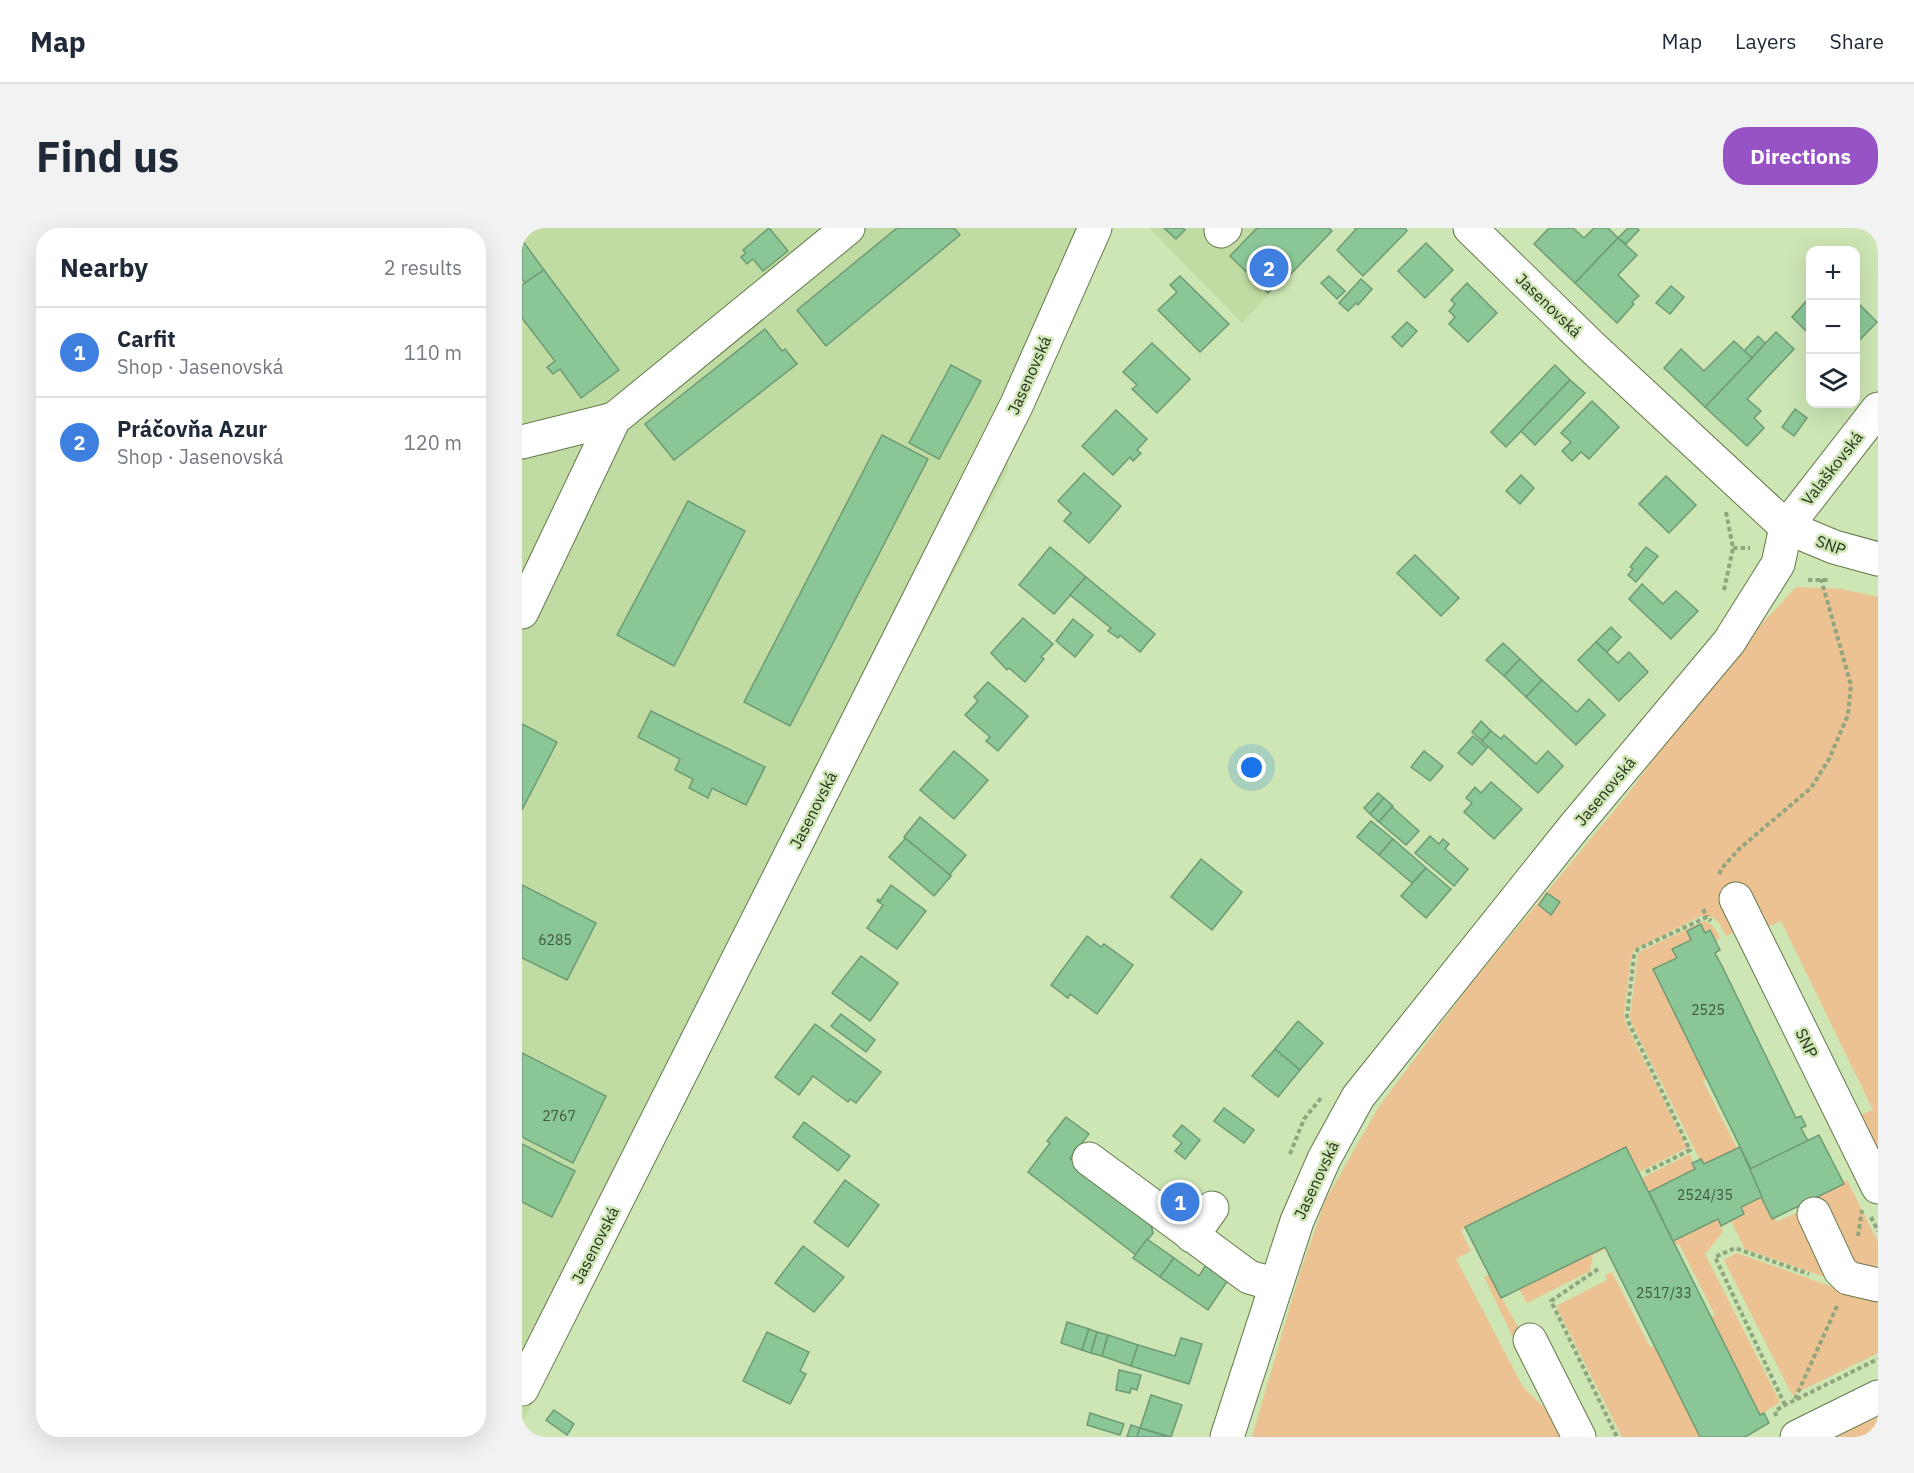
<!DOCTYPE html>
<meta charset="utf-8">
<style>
body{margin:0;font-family:"IBM Plex Sans",sans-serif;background:#f2f2f3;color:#1f2937}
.controls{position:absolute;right:18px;top:18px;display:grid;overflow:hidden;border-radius:12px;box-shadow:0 6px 24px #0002}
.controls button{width:54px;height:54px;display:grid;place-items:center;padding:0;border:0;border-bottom:2px solid #e0e1e3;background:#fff;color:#1f2937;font:30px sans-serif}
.you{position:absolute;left:730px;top:540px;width:21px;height:21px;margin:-15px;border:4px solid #fff;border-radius:50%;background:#1a73e8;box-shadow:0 0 0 9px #1a73e833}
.badge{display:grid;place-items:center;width:39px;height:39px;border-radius:50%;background:#9752c6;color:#fff;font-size:20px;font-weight:700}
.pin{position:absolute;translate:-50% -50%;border:3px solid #fff;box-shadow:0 2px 6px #0006}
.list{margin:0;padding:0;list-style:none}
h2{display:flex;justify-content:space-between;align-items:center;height:78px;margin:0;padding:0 24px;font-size:26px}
h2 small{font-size:20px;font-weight:400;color:#747a83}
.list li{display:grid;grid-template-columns:39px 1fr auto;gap:18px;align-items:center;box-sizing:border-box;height:90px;padding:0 24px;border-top:2px solid #e0e1e3}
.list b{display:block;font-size:22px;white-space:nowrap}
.list p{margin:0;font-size:20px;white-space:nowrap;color:#747a83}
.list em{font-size:20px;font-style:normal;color:#747a83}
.icon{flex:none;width:33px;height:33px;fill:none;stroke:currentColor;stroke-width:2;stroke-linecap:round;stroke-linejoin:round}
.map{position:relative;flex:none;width:1356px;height:1209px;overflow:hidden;border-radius:24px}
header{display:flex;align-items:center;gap:36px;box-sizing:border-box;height:84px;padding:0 30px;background:#fff;border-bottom:2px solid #e0e1e3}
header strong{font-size:28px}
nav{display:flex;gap:33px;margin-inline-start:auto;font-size:21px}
.intro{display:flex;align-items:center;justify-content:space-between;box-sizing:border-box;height:144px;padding:0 36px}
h1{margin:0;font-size:42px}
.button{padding:15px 27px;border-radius:24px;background:#9752c6;color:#fff;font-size:21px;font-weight:700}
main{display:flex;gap:36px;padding:0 36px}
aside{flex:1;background:#fff;border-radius:24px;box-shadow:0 6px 24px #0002}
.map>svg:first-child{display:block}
.built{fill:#c0dca3}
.green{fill:#ecc292}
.building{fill:#8bc796;stroke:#6e9a75;stroke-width:1.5}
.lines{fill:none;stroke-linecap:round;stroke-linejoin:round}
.minor-casing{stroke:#63794b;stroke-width:35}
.path{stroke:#91a57e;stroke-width:4;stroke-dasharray:4.5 3;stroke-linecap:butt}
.minor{stroke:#fff;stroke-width:33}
.labels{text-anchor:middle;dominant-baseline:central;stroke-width:5;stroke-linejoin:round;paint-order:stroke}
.number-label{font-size:14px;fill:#42583d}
.street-label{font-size:16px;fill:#29331f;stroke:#cde6b4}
</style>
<header>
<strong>Map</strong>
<nav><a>Map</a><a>Layers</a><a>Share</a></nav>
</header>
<div class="intro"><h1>Find us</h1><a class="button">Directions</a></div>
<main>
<aside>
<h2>Nearby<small>2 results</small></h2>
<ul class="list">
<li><span class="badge" style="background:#3f7fe0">1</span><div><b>Carfit</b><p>Shop · Jasenovská</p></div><em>110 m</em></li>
<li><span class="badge" style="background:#3f7fe0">2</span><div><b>Práčovňa Azur</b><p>Shop · Jasenovská</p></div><em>120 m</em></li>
</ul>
</aside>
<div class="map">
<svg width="1356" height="1209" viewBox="0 0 1356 1209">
<rect width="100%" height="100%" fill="#cde6b4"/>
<!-- built -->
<g class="built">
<polygon points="0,0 586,0 485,226 486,242 275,642 0,1196"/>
<polygon points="627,0 808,0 720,95"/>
</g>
<!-- green -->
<g class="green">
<polygon points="1274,359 1320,361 1356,369 1356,934 1333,889 1351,882 1259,693 1242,700 1214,659 1197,667 1215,703 1204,708 1197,695 1191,689 1179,688 1112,722 1109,729 1102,787 1105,798 1165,920 1117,944 1104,919 944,999 939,1003 949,1023 934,1031 1001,1159 1033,1190 1040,1209 730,1209 778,1044 803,973 856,880 947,758 1105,567 1200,439"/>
<path d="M 1182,693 C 1191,695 1194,702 1198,710 L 1193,713 L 1188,703 L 1183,705 L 1179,696 L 1165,703 L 1169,712 L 1151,721 L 1155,730 L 1131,741 L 1185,851 L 1181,853 L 1215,920 L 1182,936 L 1179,931 L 1178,932 L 1109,794 L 1108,787 L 1116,726 L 1119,723 Z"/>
<polygon points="1168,926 1173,941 1127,964 1120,950"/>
<polygon points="1325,952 1356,1014 1356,1050 1333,1045 1293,971 1321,956 1320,954"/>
<polygon points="1240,969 1250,991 1253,990 1255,994 1276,984 1274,979 1279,978 1356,1068 1223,1021 1209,993 1222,986 1219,979"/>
<polygon points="1196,991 1201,1004 1183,1026 1258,1174 1238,1187 1189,1089 1193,1087 1157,1016 1153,1017 1151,1013"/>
<polygon points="1083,1019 1084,1021 1071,1027 1068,1043 1005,1075 997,1061"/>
<polygon points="1215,1025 1356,1075 1356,1125 1270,1167 1202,1032"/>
<polygon points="1090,1044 1128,1119 1132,1118 1178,1209 1100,1209 1034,1078 1085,1052 1083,1047"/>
<polygon points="967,1047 1000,1106 1003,1134 962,1049"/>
<polygon points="1356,1183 1356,1209 1303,1209"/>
</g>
<!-- building -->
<g class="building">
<polygon points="247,0 266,23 241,43 231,31 225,36 219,29 224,25 221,22"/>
<polygon points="375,0 432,0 438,7 304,118 275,82"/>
<polygon points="642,0 661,0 663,2 654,11"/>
<polygon points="735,0 807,0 810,3 761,54 759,52 746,65 708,28"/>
<polygon points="833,0 883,0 885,3 841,48 815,22 834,1"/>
<polygon points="1027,0 1051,0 1062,10 1072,0 1086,0 1096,10 1053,55 1012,16"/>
<polygon points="1106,0 1115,0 1117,2 1104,16 1096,10"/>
<polygon points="1096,10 1115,27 1096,47 1117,68 1110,74 1112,76 1095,95 1053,55"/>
<polygon points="0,12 22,42 3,55 0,51"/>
<polygon points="904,15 931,42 903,70 876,43"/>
<polygon points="22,42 97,142 59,170 38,141 31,146 25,139 33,133 0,90 0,57"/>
<polygon points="658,48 707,96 678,124 636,82 655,64 648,57"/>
<polygon points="807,48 823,63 815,71 799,55"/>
<polygon points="839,51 850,61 836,77 834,75 826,83 817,75"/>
<polygon points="945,55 975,85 946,114 927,96 933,89 927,83 933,76 929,72"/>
<polygon points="1149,58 1162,69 1148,86 1134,75"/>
<polygon points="1288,69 1288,107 1270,89"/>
<polygon points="1334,73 1355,94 1334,116"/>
<polygon points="885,94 895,103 880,119 870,109"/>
<polygon points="243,101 260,123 263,121 275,136 152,232 123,196"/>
<polygon points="1254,104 1272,121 1225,171 1239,183 1232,190 1242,200 1225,218 1183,179"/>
<polygon points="1236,108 1243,115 1230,130 1222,123"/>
<polygon points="1212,113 1230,130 1183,179 1142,140 1159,121 1182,143"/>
<polygon points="630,115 668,151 635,185 610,161 615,157 601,144"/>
<polygon points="429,137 459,153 417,231 387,215"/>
<polygon points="1033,137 1048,152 984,219 969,204"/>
<polygon points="1048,152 1063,165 1013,217 999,203"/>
<polygon points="1070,173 1097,199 1067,231 1059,224 1050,233 1040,223 1049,214 1039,205"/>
<polygon points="1273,181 1285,190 1272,208 1260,199"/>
<polygon points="594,182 625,211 615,222 619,225 611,233 608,229 591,247 560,218"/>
<polygon points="360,207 406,231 268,498 222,474"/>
<polygon points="562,245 599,278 567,315 542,293 549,285 536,273"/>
<polygon points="999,247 1012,260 998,276 984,263"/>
<polygon points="1144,248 1174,277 1147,305 1117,276"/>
<polygon points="166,273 223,303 152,438 95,407"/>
<polygon points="528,319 564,349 532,386 497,357"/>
<polygon points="1124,319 1136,328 1114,354 1106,347 1111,341 1108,339"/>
<polygon points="893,327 937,370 919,388 875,345"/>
<polygon points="564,349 633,406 618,424 598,407 596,410 586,403 589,400 548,367"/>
<polygon points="1120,356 1141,376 1154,363 1176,383 1149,411 1107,371"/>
<polygon points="501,390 531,416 519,429 522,431 503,454 487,440 485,442 469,425"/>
<polygon points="551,391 571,407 553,429 534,413"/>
<polygon points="1089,399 1099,409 1085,424 1074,414"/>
<polygon points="1074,414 1096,435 1107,424 1126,444 1097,473 1056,432"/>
<polygon points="981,415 998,431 982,448 964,432"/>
<polygon points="998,431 1020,452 1004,469 982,448"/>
<polygon points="1020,452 1055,484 1067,471 1083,487 1054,517 1004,469"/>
<polygon points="466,454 506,488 476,523 464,513 468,509 443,487 456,473 452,469"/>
<polygon points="129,483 243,539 224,577 190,560 186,570 167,560 171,551 153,542 158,531 116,509"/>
<polygon points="959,493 969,503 960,513 950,504"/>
<polygon points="0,496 35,514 0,582"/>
<polygon points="969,503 979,511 982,507 1014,536 1026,523 1041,538 1016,565 960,513"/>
<polygon points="951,508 965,520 950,537 936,525"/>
<polygon points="432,523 466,552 432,591 398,562"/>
<polygon points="902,523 921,538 908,553 889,539"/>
<polygon points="969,554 1000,581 972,611 942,584 950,575 944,570 953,559 959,565"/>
<polygon points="856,565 862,570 848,586 842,580"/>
<polygon points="862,570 871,578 857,594 848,586"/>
<polygon points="870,579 897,603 884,617 857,594"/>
<polygon points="398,589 444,627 428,646 429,648 382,609"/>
<polygon points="849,593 871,611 857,627 835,609"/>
<polygon points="908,608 917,616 921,611 927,616 923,621 946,641 932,658 893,625"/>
<polygon points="382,609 429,648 412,668 367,629 383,611"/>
<polygon points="871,611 904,640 890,655 857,627"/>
<polygon points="679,631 720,664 690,702 649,669"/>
<polygon points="904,640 929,661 904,690 879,668"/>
<polygon points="0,657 74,695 45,752 0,730"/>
<polygon points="369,657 404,683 375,721 345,700 361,677 355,673 356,671 358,673"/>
<polygon points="1025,665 1038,674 1029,687 1017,677"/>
<polygon points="1179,696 1183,705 1188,702 1198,722 1193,725 1200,738 1274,890 1279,888 1284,898 1279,900 1286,913 1229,941 1131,741 1155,730 1150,721 1169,712 1165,703"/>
<polygon points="565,708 579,719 582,716 611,737 575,786 548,766 546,770 529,757"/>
<polygon points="339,728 376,755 348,793 310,765"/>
<polygon points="319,786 353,812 344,824 309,798"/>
<polygon points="776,793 801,815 778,842 753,821"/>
<polygon points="293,796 359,844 334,875 328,871 326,874 291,848 277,867 253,849"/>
<polygon points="753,821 778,842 756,869 730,848"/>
<polygon points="0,825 84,868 51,935 0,909"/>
<polygon points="702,880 732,902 722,915 692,893"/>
<polygon points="544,889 567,906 548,930 626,990 629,997 631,1005 614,1027 506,944 528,915 525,913"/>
<polygon points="282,894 328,928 316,943 271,909"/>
<polygon points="660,897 678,912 663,931 653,923 660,915 651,908"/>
<polygon points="1297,907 1322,956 1250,991 1226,942"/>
<polygon points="0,916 53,943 30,989 0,974"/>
<polygon points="1104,919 1238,1187 1242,1185 1247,1195 1223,1209 1178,1209 1083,1019 979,1070 943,999"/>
<polygon points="1218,919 1240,969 1219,979 1222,986 1199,998 1196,991 1151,1013 1127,964 1173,941 1170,935 1179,931 1182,936"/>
<polygon points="323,952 357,977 326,1019 292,994"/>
<polygon points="657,957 674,971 658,991 641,977"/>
<polygon points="625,1011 652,1030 638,1049 611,1030"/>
<polygon points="281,1018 322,1049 292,1084 253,1055"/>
<polygon points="652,1030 677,1048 685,1035 708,1049 686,1082 638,1049"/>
<polygon points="545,1094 567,1101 560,1122 539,1115"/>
<polygon points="567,1101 575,1104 569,1125 560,1122"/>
<polygon points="245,1104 287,1124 278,1143 284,1146 268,1176 221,1153"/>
<polygon points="575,1104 586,1107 580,1128 569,1125"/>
<polygon points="586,1107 616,1117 609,1138 580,1128"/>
<polygon points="659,1110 680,1116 667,1156 609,1138 616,1117 653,1128"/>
<polygon points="597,1142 619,1147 615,1162 609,1160 608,1165 594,1162"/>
<polygon points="629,1167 660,1177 649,1209 618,1200"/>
<polygon points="32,1182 52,1196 45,1207 24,1192"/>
<polygon points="568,1185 602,1196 598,1207 565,1197"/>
<polygon points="609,1197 618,1200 615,1209 605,1209"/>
<polygon points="618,1200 646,1209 615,1209"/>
</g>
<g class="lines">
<defs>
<g id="minor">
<polyline points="948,0 1068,117 1264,299 1312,319 1356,331"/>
<polyline points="699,3 703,0"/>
<polyline points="0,214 92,191"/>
<polyline points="0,384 92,191 326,0"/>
<polyline points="1214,671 1356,959"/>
<polyline points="567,931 727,1049 754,1057"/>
<polyline points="1292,986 1318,1042 1326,1050 1356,1057"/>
<polyline points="670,1008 690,980"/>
<polyline points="1008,1112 1057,1209"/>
<polyline points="0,1161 495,176 573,0"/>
<polyline points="705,1209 775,993 802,931 836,869 1052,599 1207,414 1256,336 1264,299 1356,181"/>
<polyline points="1275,1209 1356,1169"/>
</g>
</defs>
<!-- minor casing -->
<use href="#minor" class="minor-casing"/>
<!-- path -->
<g class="path">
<polyline points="1211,320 1228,320"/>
<polyline points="1286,352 1308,352"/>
<polyline points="1202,362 1211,320 1204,284"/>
<polyline points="1197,646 1200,640 1217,621 1289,560 1307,531 1326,487 1329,457 1299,351"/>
<polyline points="1181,681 1185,689"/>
<polyline points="768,926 782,891 799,870"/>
<polyline points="1124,944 1168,922 1107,795 1105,788 1112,728 1116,721 1185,689 1189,693"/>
<polyline points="1349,989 1356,1003"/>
<polyline points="1336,1008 1340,982"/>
<polyline points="1076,1041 1029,1073 1095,1209"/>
<polyline points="1273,1171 1315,1078"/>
<polyline points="1263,1177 1193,1029 1213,1020 1287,1046"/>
<polyline points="1254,1188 1253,1183 1263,1177 1356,1131"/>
</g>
<!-- minor -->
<use href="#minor" class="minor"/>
</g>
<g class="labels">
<!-- number labels -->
<g class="number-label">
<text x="33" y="712">6285</text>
<text x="1186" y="782">2525</text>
<text x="37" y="888">2767</text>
<text x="1183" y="967">2524/35</text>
<text x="1142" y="1065">2517/33</text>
</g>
<!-- street labels -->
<g class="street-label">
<text transform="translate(1027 77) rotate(44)">Jasenovská</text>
<text transform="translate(507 147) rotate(-66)">Jasenovská</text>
<text transform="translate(1310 240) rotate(-52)">Valaškovská</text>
<text transform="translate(1309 317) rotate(20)">SNP</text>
<text transform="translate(1083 563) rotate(-50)">Jasenovská</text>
<text transform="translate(291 582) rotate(-63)">Jasenovská</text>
<text transform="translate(1285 815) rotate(64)">SNP</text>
<text transform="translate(794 952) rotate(-65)">Jasenovská</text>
<text transform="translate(73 1017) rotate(-63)">Jasenovská</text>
</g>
</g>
</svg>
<div class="controls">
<button>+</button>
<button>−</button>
<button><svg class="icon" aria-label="layers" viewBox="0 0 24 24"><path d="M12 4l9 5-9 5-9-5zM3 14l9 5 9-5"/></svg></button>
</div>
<div class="you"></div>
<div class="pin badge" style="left:658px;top:974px;background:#3f7fe0">1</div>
<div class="pin badge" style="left:747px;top:40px;background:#3f7fe0">2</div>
</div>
</main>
